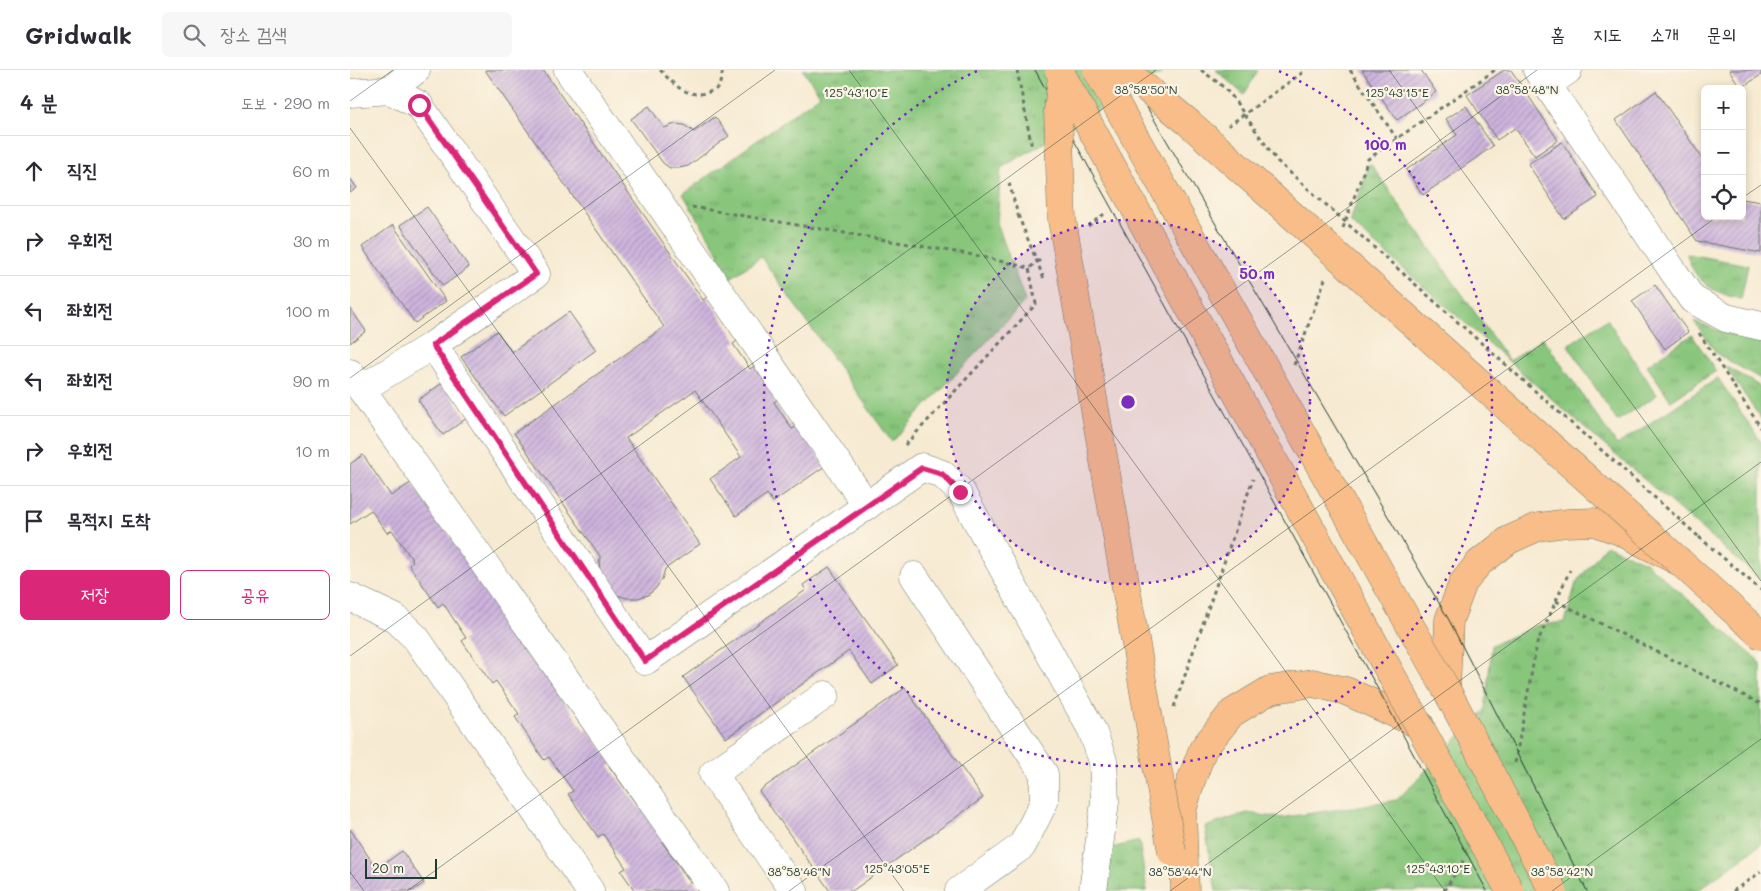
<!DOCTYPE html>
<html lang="ko">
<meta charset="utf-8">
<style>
body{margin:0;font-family:Mali,"Poor Story",sans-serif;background:#f7f7f7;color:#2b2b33}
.controls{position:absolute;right:15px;top:15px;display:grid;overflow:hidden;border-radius:8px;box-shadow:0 2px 8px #0003}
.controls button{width:45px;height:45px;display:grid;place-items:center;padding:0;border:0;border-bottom:1px solid #e1e1e2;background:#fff;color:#2b2b33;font:25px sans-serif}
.scale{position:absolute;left:15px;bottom:12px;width:72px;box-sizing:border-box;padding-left:5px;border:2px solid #1f3d34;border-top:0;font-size:14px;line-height:18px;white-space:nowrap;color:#1f3d34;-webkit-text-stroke:4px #fcf5e5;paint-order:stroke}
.stop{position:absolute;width:15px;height:15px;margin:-11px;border:4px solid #db2777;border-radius:50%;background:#fff}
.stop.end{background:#db2777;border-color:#fff;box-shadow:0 1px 5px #0008}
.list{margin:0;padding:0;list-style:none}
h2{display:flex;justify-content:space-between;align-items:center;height:65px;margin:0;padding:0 20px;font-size:21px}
h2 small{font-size:16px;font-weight:400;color:#7c7c81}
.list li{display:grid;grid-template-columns:32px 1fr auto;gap:15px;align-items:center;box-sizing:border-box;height:70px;padding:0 20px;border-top:1px solid #e1e1e2}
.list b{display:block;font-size:19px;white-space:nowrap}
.list em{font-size:16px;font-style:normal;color:#7c7c81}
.actions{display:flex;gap:10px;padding:15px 20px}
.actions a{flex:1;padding:11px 0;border:1px solid #db2777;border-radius:8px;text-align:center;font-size:18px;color:#db2777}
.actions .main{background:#db2777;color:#fff}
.icon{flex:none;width:28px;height:28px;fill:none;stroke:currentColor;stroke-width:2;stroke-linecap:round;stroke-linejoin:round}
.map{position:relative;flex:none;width:1411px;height:821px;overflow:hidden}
header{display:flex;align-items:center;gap:30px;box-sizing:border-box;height:70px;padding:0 25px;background:#fff;border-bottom:1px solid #e1e1e2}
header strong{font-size:24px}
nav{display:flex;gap:28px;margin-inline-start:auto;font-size:18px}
.search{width:350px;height:45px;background:#f7f7f7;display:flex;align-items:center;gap:12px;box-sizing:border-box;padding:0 18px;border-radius:8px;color:#7c7c81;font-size:19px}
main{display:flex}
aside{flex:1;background:#fff}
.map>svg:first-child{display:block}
.grass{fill:url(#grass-tufts);stroke:#548258}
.garden{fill:#88c67c;stroke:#548258}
.building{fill:url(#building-hatch)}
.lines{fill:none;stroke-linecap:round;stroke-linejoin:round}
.minor-casing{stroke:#6b7a6b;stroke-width:29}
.highway-casing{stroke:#6b7a6b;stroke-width:29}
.path{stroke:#6b7a6b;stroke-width:3;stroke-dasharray:4 4;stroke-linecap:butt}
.minor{stroke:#fff;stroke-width:28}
.highway{stroke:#f8bd88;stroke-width:28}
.tram{stroke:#1f3d34;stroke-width:1}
.highway-bridge-casing{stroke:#6b7a6b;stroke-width:29;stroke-linecap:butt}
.path-bridge{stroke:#6b7a6b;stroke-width:3;stroke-dasharray:4 4;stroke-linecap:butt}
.highway-bridge{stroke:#f8bd88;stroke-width:28}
.route{stroke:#db2777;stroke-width:6}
.ticks{fill:none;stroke:#1f3d34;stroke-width:1;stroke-opacity:0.45}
.ring{fill:none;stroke:#7b2cbf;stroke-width:2.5;stroke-dasharray:2.5 5}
.ticks-label{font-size:12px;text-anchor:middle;fill:#1f3d34;stroke:#fcf5e5;stroke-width:4.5;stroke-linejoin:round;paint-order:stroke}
.centre{fill:#7b2cbf;stroke:#fcf5e5;stroke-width:2.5}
.ring-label{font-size:15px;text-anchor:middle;font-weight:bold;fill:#7b2cbf;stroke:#fcf5e5;stroke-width:4.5;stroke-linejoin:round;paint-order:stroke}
</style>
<header>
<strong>Gridwalk</strong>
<div class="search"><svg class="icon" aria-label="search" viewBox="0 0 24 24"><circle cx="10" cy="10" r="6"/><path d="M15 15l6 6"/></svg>장소 검색</div>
<nav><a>홈</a><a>지도</a><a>소개</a><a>문의</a></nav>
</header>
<main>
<aside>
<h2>4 분<small>도보 · 290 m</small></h2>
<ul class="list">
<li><svg class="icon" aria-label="ahead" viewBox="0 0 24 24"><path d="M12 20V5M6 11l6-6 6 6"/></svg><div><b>직진</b></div><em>60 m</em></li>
<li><svg class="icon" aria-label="right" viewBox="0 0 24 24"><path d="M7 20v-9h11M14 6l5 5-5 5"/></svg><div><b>우회전</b></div><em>30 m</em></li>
<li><svg class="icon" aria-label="left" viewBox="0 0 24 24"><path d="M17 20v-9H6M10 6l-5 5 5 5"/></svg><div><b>좌회전</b></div><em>100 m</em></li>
<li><svg class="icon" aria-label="left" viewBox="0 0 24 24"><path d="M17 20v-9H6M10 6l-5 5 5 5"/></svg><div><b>좌회전</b></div><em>90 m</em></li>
<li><svg class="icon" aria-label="right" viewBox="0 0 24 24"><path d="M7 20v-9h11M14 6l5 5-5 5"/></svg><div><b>우회전</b></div><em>10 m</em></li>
<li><svg class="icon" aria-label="arrive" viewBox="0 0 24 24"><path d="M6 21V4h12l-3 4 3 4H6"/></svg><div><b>목적지 도착</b></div></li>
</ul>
<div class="actions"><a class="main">저장</a><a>공유</a></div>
</aside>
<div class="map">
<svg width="1411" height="821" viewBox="0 0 1411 821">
<defs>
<pattern id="grass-tufts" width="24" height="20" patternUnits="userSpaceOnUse" patternTransform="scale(1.25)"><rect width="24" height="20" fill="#88c67c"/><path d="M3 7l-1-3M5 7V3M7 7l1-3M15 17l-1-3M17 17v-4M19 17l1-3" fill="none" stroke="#6fa266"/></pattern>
<pattern id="building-hatch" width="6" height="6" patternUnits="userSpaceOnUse" patternTransform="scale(1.25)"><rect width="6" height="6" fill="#ceb4de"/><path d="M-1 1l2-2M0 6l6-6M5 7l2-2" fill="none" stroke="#a794b5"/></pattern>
</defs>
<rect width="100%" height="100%" fill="#fcf5e5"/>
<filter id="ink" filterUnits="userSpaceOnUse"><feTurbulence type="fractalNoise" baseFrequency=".02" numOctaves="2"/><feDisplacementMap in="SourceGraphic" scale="10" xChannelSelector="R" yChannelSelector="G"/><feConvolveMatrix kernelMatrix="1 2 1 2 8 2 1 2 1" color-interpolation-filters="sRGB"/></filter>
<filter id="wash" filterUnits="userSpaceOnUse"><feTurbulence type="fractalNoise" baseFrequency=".0096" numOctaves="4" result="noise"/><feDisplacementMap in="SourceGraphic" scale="20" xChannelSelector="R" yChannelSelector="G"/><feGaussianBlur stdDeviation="1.12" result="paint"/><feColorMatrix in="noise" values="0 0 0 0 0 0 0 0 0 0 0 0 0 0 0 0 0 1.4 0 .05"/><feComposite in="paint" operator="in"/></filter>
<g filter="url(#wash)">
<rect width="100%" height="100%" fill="#f7ead2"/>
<!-- grass -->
<g class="grass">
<polygon points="453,0 817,0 651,98 647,153 675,231 542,372 411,187 372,214 358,193 370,185 333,124 470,25"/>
<polygon points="866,0 908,0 894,25"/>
<polygon points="1020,93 1159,291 1193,268 1267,375 1368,308 1411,372 1411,510 1260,380 1000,152"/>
<path d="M 1337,184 L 1398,195 L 1391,229 C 1365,224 1343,211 1337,184 Z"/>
<polygon points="1344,251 1371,262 1411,271 1411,309 1367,284"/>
<polygon points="1342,265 1366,301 1321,331 1297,295"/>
<polygon points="1375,296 1411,317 1411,349"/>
<polygon points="1256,475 1295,492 1411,593 1411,774 1347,821 866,821 855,757 897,743 931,748 1047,730 1135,640 1142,575 1188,555 1215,552 1226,513"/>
<polygon points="789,771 797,821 756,821 761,778"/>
</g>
<!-- garden -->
<polygon class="garden" points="1257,249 1307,325 1267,351 1218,275"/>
<g id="blocks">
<!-- building -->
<g class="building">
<polygon points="135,0 193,0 353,230 357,227 387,271 383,274 400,299 409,293 432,326 424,332 442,359 447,356 475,396 423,432 417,424 386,446 360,409 391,387 345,320 276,368 350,474 315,499 312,509 306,518 298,525 288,528 277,528 267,525 249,501 250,486 164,363 314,257"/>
<polygon points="1012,0 1071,0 1086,22 1047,50"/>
<polygon points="1154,0 1161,0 1208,70 1185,86 1165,58 1147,70 1117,25"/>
<polygon points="1379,0 1411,0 1411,5 1391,18"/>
<polygon points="1306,21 1355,92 1355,146 1392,146 1392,129 1411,132 1411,183 1347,171 1266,50"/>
<polygon points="299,36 314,58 325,54 334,55 344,62 365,47 379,66 338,96 329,98 320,98 313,93 281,49"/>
<polygon points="1116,36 1143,76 1073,125 1056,100 1107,65 1096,49"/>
<polygon points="1212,72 1248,127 1214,149 1178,94"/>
<polygon points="0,108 7,118 0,123"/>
<polygon points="77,137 119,197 93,216 50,155"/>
<polygon points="43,155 96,231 65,253 12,177"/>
<polygon points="1305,215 1338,262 1315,279 1282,231"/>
<polygon points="0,238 16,261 0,273"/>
<polygon points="219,242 246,280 154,346 111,287 147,261 162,282"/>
<polygon points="92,313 117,348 93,365 68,330"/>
<polygon points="13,385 41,426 62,412 235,661 238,658 263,694 259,696 289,738 292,736 315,770 312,772 340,812 343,810 351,821 285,821 271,801 276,798 253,764 248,767 218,724 223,721 199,687 194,690 165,647 169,644 146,611 142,614 112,571 116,568 93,533 88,537 59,495 63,491 42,460 37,463 21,440 0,454 0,394"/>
<polygon points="479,497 548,595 522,614 499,581 376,668 333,607 456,520 453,515"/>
<polygon points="555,618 633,728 502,821 480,821 409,721"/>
<polygon points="0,759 27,799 52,781 74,813 63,821 0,821"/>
</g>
</g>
</g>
<g filter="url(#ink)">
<use href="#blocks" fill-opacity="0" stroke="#6b7a6b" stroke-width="1"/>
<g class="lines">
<defs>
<g id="minor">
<polyline points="218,0 517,436"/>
<polyline points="1187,0 1342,229 1376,248 1411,256"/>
<polyline points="1197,15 1218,0"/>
<polyline points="40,20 66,0"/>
<polyline points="0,23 40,20 69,35 186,204 83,275 11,319"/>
<polyline points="83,275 295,591 572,397 592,404 611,422 742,660 753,691 755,732 743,821"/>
<polyline points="0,303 365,821"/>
<polyline points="564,506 694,704 694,732 672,776 609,821"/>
<polyline points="0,527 45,548 66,568 240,821"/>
<polyline points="444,821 363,704 475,625"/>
</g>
<g id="highway">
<polyline points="1096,619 1099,550 1113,513 1129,493 1159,470 1188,457 1217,453 1244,452 1270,461 1330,492 1411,565"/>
<polyline points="835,821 832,741 841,711 853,679 882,643 920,620 963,613 996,621 1070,655"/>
</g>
</defs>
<!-- minor casing -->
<use href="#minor" class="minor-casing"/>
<!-- highway casing -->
<use href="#highway" class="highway-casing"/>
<!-- path -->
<g class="path">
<path d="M 310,0 C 314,3 317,8 321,11 C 336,26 352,28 369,17 L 373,0"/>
<polyline points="851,0 870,14"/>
<polyline points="1000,0 1047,69"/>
<polyline points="878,56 956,0"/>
<polyline points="659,113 668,145"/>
<polyline points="342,137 629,186 679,198 692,189"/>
<polyline points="738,156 757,142"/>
<polyline points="993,158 1018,89 1145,0"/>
<polyline points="1349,263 1411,358"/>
<polyline points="944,295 975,209"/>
<polyline points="555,375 686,234 679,198"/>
<polyline points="1349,467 1411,520"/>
<polyline points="1206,531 1411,634"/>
<polyline points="824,637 903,409"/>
<polyline points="1165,693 1187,573 1220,500"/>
<polyline points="1094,821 1114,790"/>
<polyline points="1383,821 1411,802"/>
</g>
<!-- minor -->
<use href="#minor" class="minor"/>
<!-- highway -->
<use href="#highway" class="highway"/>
<!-- tram -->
<g class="tram">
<polyline points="685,0 1039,639 1137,821"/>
<polyline points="775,0 1099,550 1237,821"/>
</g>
<defs>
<g id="highway-bridge">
<polyline points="709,0 1160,821"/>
<polyline points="747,0 1096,619 1203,821"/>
<polyline points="774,0 839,53 1330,492"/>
<polyline points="712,5 708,41 712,150 822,782"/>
</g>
</defs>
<!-- highway-bridge casing -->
<use href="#highway-bridge" class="highway-bridge-casing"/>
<!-- path-bridge -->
<g class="path-bridge">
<polyline points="667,0 682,78"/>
<polyline points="870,14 881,25 927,91 1349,467"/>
<polyline points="668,145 694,209"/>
</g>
<!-- highway-bridge -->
<use href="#highway-bridge" class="highway-bridge"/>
</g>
</g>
<g class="lines" filter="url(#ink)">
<!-- route -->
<polyline class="route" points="69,35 186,204 83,275 295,591 572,398 592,404 610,422"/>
</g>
<!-- ticks -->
<path class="ticks" d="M 499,0 L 1095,821M 1039,0 L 1411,511M 0,31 L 43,0M 0,58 L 554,821M 1392,128 L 1411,115M 0,308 L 425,0M 0,586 L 806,0M 0,802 L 14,821M 57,821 L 1187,0M 439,821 L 1368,146M 820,821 L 1411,392M 1202,821 L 1411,669"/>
<!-- distance rings -->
<circle cx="778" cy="332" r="182" fill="#7b2cbf" fill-opacity=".12"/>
<g class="ring">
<circle cx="778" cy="332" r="182"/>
<path d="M929 1A364 364 0 1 1 627 1"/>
</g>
<g class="ticks-label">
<text x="796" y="24">38°58'50"N</text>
<text x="1177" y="24">38°58'48"N</text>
<text x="506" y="27">125°43'10"E</text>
<text x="1047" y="27">125°43'15"E</text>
<text x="547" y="803">125°43'05"E</text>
<text x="1088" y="803">125°43'10"E</text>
<text x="449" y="806">38°58'46"N</text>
<text x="830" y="806">38°58'44"N</text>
<text x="1212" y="806">38°58'42"N</text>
</g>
<circle cx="778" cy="332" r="8" class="centre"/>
<g class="ring-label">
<text x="1035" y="80">100 m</text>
<text x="907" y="209">50 m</text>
</g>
</svg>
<div class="controls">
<button>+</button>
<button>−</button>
<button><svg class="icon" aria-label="locate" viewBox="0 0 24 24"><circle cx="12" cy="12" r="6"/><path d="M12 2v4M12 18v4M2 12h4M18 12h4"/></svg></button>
</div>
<div class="scale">20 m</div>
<div class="stop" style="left:69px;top:35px"></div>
<div class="stop end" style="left:610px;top:422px"></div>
</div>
</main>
